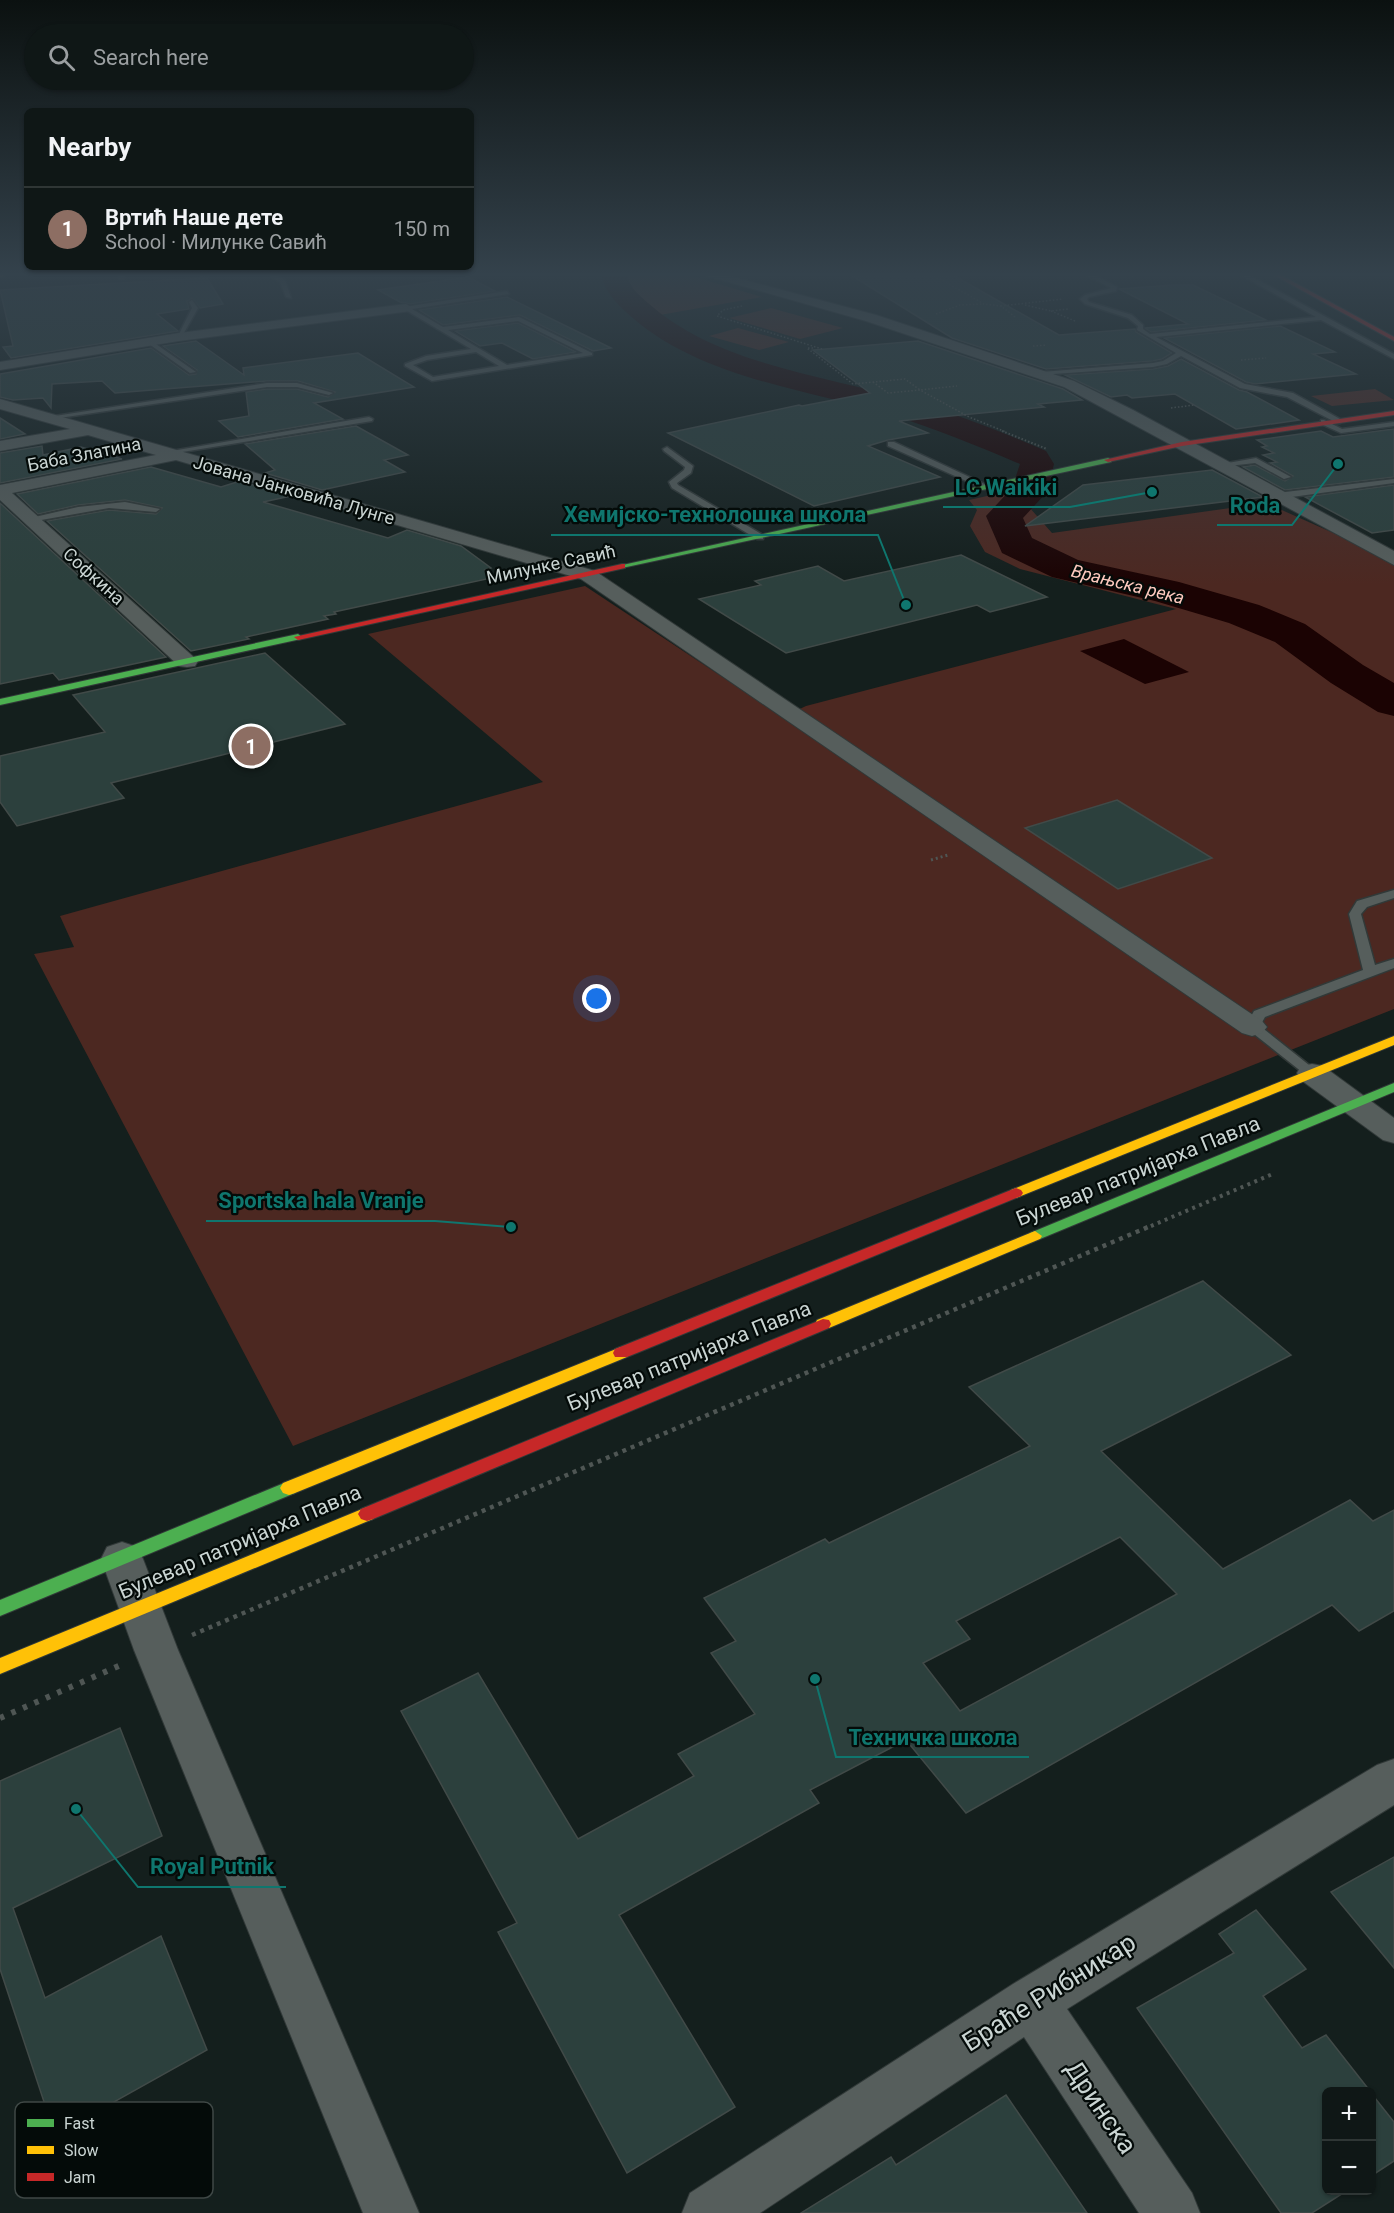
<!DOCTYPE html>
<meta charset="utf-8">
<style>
body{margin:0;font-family:Roboto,sans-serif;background:#1d2423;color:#f1f3f6}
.controls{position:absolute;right:18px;bottom:18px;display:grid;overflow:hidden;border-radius:9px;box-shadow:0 2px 4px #0004}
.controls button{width:54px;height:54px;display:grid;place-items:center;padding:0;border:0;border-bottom:2px solid #2f3635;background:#0f1716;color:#f1f3f6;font:30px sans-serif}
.you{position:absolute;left:597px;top:999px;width:21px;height:21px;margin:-15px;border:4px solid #fff;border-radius:50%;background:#1a73e8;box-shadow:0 0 0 9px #1a73e833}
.badge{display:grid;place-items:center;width:39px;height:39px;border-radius:50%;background:#8a9593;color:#fff;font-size:20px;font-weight:700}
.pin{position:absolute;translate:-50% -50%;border:3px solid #fff;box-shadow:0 2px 6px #0006}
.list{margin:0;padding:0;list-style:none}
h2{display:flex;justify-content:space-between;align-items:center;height:78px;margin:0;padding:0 24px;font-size:26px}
h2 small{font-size:20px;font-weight:400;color:#9b9fa1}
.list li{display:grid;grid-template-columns:39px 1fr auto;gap:18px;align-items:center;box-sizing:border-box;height:84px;padding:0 24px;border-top:2px solid #2f3635}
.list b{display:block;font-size:22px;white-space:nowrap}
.list p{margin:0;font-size:20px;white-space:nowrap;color:#9b9fa1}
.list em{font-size:20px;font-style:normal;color:#9b9fa1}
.icon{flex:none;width:33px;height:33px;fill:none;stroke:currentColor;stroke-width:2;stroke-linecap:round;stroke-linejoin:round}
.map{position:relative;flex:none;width:1394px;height:2213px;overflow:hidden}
.search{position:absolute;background:#0f1716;box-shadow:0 2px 4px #0004;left:24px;top:24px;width:450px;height:66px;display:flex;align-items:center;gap:15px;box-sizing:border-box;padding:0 21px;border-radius:33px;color:#9b9fa1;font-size:22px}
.panel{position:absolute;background:#0f1716;box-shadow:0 2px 4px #0004;left:24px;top:108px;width:450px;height:162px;border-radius:9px}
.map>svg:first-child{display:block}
.green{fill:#4c2821}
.water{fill:#1b0303}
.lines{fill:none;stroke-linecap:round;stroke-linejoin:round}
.river{fill:#1b0303;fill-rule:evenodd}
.building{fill:#2c403d;stroke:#414a48;stroke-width:1.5;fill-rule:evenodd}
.lane-casing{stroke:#313938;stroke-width:3}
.street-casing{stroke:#313938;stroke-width:2}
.fast-casing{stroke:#313938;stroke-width:2}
.slow-casing{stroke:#313938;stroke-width:2}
.jam-casing{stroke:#313938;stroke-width:2}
.path-far5{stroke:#4f5654;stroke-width:1.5;stroke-dasharray:1.5 2;stroke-linecap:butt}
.path-far4{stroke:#4f5654;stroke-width:2;stroke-dasharray:1.5 2;stroke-linecap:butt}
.path-far3{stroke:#4f5654;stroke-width:3;stroke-dasharray:2 3;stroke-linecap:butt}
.path-far2{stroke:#4f5654;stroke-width:4;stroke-dasharray:3 4.5;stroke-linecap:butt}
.path-far1{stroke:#4f5654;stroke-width:4.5;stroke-dasharray:4 5;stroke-linecap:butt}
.path{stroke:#4f5654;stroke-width:6;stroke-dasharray:4.5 8;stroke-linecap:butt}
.lane{fill:#565e5c;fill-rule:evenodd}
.street{fill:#565e5c;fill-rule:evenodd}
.fast{fill:#4caf50;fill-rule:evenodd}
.slow{fill:#ffc107;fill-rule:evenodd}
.jam{fill:#c62828;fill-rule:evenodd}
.labels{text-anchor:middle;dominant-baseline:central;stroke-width:4.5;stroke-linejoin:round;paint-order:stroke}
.far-street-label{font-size:18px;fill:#cad5d3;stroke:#040b09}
.far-water-label{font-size:18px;font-style:italic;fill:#fecabf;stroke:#040b09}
.street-label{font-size:21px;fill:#cad5d3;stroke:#040b09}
.near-street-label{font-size:26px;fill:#cad5d3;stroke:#040b09}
.key{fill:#040b09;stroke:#3f4846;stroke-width:1.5}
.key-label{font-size:16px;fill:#cad5d3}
.leader{fill:none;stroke:#0f766e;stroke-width:2}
.callout-dot{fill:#0f766e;stroke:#040b09;stroke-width:2}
.callout-label{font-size:22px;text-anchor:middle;font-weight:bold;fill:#0f766e;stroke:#040b09;stroke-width:4.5;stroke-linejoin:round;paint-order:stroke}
</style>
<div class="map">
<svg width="1394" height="2213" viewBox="0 0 1394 2213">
<rect width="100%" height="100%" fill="#141f1d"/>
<!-- green -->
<g class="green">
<polygon points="623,274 685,274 762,297 654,316 624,284"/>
<polygon points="771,308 843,328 800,339 729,318"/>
<polygon points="738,328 789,342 759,350 709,336"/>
<polygon points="1375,389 1394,400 1332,406 1311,396"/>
<polygon points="1014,490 1052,533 1266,503 1394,560 1394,1009 293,1446 34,954 74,947 60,916 543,782 368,634 585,586 783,717 806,706 1176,609 1020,569 985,552 970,526 977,510 969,500"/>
</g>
<!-- water -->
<polygon class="water" points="1124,639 1189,672 1145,684 1080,651"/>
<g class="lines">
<!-- river -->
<path class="river" d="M 601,274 L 627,274 C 629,287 639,295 648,303 C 719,366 826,375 914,402 C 959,415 1003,432 1046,451 L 1054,464 L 1047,492 L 1023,518 L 1032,538 L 1078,560 L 1179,582 L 1259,605 L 1305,624 L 1363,665 L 1394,683 L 1394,716 L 1378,712 L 1331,683 L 1275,642 L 1229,623 L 1155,601 L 1052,577 L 1002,553 L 986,516 L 1012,488 L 1020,464 C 978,446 935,429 892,415 C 802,388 697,378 626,312 C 615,302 604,290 601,274 Z"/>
</g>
<!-- building -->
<g class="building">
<polygon points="849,274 951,274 1059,335 1135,329 1136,332 1172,353 1162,359 1153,361 1046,369 952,338"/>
<polygon points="468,277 495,291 410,304 400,302 378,290"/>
<polygon points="207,278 223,304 200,308 192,298 187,301 189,309 157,314 178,331 11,358 3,347 13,346 0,290"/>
<polygon points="1173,285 1193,285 1266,320 1151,332 1145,328 1188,324 1119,289"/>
<polygon points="507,297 566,326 611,348 593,351 520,315 443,325 419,310"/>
<polygon points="518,323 576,352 533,359 502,343 480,346 455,331"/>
<polygon points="1280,326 1335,352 1313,354 1356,374 1255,384 1246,382 1164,338"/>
<polygon points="196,341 244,375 243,368 358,353 414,387 314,403 343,419 238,437 219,421 249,416 246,392 267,389 297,389 328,397 335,392 298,381 267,381 115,393 102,381 52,384 51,408 43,398 13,400 0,397 0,374 151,348 189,375 196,374 197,370 163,346"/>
<polygon points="918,341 1063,389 1082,400 1038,404 1044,407 899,421 928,433 888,440 868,446 940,477 814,506 668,433 799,405 802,406 870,393 813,350"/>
<polygon points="1181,359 1239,390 1247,392 1299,420 1236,429 1175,394 1132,398 1127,395 1111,397 1065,375 1153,369 1168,366"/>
<polygon points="0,418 25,434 0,439"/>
<polygon points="356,426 408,455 384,460 405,472 322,490 265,473 275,470 245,444"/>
<polygon points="1394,429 1394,477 1285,490 1243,467 1255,465 1285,481 1293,476 1270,463 1277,462 1263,455 1274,453 1262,447 1267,446 1257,440 1321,431 1333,437"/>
<polygon points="42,446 43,455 81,447 122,459 0,483 0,453"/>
<polygon points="151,467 221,487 240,481 291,496 263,502 388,538 407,530 461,546 491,568 485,570 496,577 334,612 336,614 324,616 328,619 246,637 249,639 191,651 47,521 109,510 156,514 162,508 125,500 78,505 38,514 17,494"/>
<polygon points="1212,470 1263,497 1025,526 1083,485"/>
<polygon points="1394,485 1394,530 1372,533 1305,497"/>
<polygon points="0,503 166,657 59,680 53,673 0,684"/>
<polygon points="961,555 1047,597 990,612 977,605 786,653 699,599 761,585 755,581 818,566 844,581"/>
<polygon points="265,653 345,724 111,783 124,798 17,826 0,802 0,756 105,732 73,695"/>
<polygon points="1117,800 1212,858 1118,889 1025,828"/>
<path d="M 1203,1281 L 1291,1355 L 1101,1451 L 1223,1569 L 1350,1500 L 1373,1521 L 1394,1510 L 1394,1611 L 1359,1631 L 1332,1605 L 966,1813 L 906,1740 L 810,1790 L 819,1803 L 619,1915 L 735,2107 L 627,2173 L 498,1932 L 517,1923 L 401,1711 L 478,1673 L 578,1839 L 694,1776 L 678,1754 L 755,1714 L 711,1653 L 736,1641 L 704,1598 L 825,1539 L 829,1543 L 1030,1446 L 969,1387 ZM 1120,1537 L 1177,1594 L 960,1711 L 923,1663 L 970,1639 L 956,1621 Z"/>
<polygon points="120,1728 162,1836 13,1908 45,1998 161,1936 207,2050 55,2135 0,1969 0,1781"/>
<polygon points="1394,1857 1394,1968 1331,1892"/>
<polygon points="1256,1910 1306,1969 1263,1996 1302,2048 1326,2035 1370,2091 1326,2091 1326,2190 1348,2190 1312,2213 1281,2213 1137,2008 1234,1953 1219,1934"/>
<polygon points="1371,2093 1394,2122 1394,2161 1371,2176"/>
<polygon points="1006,2095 1087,2213 801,2213 891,2157 896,2165"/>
</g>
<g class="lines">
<defs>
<g id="lane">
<polygon points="117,274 123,274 125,278 120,279"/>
<polygon points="198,274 215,274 201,277"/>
<polygon points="267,274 275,274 285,280 291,298 286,297 280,282"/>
<polygon points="1084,274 1093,274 1117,287 1116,291 1089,297 1087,299 1089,302 1132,315 1143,325 1143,329 1150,334 1316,317 1239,274 1247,274 1394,354 1394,359 1321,320 1156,337 1245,384 1293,393 1340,419 1340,423 1337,423 1287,397 1240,388 1181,356 1167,364 1153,367 1039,375 1041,372 1153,363 1163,361 1176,353 1137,330 1138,326 1128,318 1085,304 1080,299 1085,295 1111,288"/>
<path d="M 507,291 L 509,294 L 412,309 L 443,327 L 519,317 L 592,353 L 592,355 L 432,381 L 405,366 L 405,364 L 426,356 L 471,349 L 404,309 L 404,307 ZM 518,321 L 583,353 L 507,365 L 448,330 ZM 476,352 L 499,366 L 433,377 L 413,365 L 427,360 Z"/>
<polygon points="192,300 198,308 181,338 177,338 192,308 189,302"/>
<polygon points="149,342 153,342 196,372 190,373 149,344"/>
<polygon points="267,383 297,383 333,393 329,395 297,387 267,387 46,420 42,418"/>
<polygon points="369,417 373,419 372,421 164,455 160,453"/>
<polygon points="1324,420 1342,429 1394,422 1394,426 1341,433 1321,424 1321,420"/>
<polygon points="888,442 894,442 991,487 984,489 888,446"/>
<polygon points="667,447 693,466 691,473 677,483 678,485 763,535 763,539 757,539 672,488 669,482 684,470 685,467 664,451 663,449"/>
<polygon points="1256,458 1291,477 1284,479 1255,463 1220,467 1216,465"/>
<polygon points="1394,479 1394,483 1277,499 1273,496 1277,493"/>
<polygon points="125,502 160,509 156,512 109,508 30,522 26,519 78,507"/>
<polygon points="1394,890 1394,898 1367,907 1361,914 1375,965 1394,959 1394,968 1265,1017 1260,1026 1319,1073 1312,1077 1307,1076 1245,1027 1254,1011 1363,970 1349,914 1357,901"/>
</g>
<g id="street">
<polygon points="700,274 722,274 876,315 1074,381 1133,410 1394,551 1394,565 1064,387 866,321"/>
<polygon points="406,304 413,308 411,311 179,341 0,370 0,362 179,333"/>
<polygon points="0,399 595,571 1262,1021 1267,1027 1262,1033 1252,1036 1242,1033 581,579 176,460 12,493 198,661 195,666 187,667 179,666 0,500 0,485 156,455 88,435 0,451 0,441 70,429 0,409"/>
<polygon points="1312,1064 1323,1066 1394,1118 1394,1143 1383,1140 1301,1080 1297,1073 1301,1066"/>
<polygon points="122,1542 137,1547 143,1559 178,1650 419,2213 363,2213 134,1650 101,1559 107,1547"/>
<polygon points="1394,1759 1394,1805 1067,2009 1192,2193 1200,2213 1139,2213 1024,2037 760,2213 682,2213 690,2193 1013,1984 1377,1765"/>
</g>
<g id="fast">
<polygon points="1108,458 1112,460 1111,462 622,568 618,566"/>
<polygon points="298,634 302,637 301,639 0,705 0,699"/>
<polygon points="1394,1083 1394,1092 1040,1239 1030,1239 1028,1236 1030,1233"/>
<polygon points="289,1481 295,1483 298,1488 295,1493 0,1616 0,1600"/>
</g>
<g id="slow">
<polygon points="0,274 10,274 0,277"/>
<polygon points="1394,1036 1394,1045 1021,1196 1016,1198 1009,1193 1011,1190"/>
<polygon points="1035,1231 1042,1236 1040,1239 829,1328 817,1328 815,1324 817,1320"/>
<polygon points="621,1347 627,1349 629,1353 627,1357 295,1493 289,1495 283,1493 280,1488 283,1483"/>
<polygon points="367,1507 373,1509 376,1514 373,1519 0,1674 0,1658"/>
</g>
<g id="jam">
<polygon points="1272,274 1279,274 1394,337 1394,341"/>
<polygon points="1394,411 1394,415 1182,446 1108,462 1104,460 1182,442"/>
<polygon points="622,564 625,564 625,568 298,640 294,637"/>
<polygon points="1016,1188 1021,1190 1023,1193 1021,1196 627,1357 615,1357 613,1353 615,1349"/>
<polygon points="823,1319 829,1320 831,1324 829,1328 373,1519 367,1521 361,1519 358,1514 361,1509"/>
</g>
</defs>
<!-- lane casing -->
<use href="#lane" class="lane-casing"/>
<!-- street casing -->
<use href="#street" class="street-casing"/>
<!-- fast casing -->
<use href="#fast" class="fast-casing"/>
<!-- slow casing -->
<use href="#slow" class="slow-casing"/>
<!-- jam casing -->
<use href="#jam" class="jam-casing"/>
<!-- path-far5 -->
<g class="path-far5">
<polyline points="931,274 984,304 1001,306"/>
<polyline points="1131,276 1142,274"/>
<polyline points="1025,305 1051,311 1068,309"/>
<polyline points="742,306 723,310 717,316 822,349"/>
<polyline points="1051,311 1075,321"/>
<polyline points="936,314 960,305 984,304"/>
<polyline points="1015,317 1001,306 1063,299"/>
<polyline points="1033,346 1047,345"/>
<polyline points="813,348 807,348 853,384 905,379 920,390 957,386"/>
<polyline points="1241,360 1266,358"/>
<polyline points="873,382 888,393 920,390 969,417 1006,432"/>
<polyline points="1171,408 1194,405"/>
</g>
<!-- path-far4 -->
<polyline class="path-far4" points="1002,431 1047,449"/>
<!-- path-far3 -->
<polyline class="path-far3" points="931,860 948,855"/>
<!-- path-far2 -->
<polyline class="path-far2" points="1144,1229 1275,1173"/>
<!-- path-far1 -->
<polyline class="path-far1" points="192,1635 1148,1227"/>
<!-- path -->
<polyline class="path" points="0,1718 121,1665"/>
<!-- lane -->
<use href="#lane" class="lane"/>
<!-- street -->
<use href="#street" class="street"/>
<!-- fast -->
<use href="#fast" class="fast"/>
<!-- slow -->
<use href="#slow" class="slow"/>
<!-- jam -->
<use href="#jam" class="jam"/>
</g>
<!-- sky -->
<linearGradient id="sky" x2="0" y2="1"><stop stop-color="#0b1110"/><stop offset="0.47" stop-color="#34424c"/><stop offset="1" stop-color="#34424c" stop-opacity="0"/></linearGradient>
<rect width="1394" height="584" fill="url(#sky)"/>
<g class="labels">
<!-- far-street labels -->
<g class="far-street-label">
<text transform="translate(84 454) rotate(-11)">Баба Златина</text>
<text transform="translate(294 490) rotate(16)">Јована Јанковића Лунге</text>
<text transform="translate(551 564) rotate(-12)">Милунке Савић</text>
<text transform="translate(94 576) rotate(42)">Софкина</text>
</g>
<!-- far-water labels -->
<g class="far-water-label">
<text transform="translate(1128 584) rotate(14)">Врањска река</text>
</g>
<!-- street labels -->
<g class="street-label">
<text transform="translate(1138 1171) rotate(-22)">Булевар патријарха Павла</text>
<text transform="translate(689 1356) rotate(-22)">Булевар патријарха Павла</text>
<text transform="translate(240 1542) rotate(-23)">Булевар патријарха Павла</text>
</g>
<!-- near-street labels -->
<g class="near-street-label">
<text transform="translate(1049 1992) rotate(-32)">Браће Рибникар</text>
<text transform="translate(1101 2107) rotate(56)">Дринска</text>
</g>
</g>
<!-- legend -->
<rect x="15" y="2102" width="198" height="96" rx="9" class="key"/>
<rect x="27" y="2119" width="27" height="8" fill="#4caf50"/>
<rect x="27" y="2146" width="27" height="8" fill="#ffc107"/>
<rect x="27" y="2173" width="27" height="8" fill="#c62828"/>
<g class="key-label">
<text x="64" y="2129">Fast</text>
<text x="64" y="2156">Slow</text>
<text x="64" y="2183">Jam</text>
</g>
<!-- callouts -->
<path class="leader" d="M1152 492L1070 507H943M1338 464L1292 525H1217M906 605L878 535H551M511 1227L435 1221H206M815 1679L836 1757H1029M76 1809L138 1887H286"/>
<g class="callout-dot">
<circle cx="1152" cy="492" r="6"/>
<circle cx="1338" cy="464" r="6"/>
<circle cx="906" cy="605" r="6"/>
<circle cx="511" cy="1227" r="6"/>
<circle cx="815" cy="1679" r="6"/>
<circle cx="76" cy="1809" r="6"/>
</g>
<g class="callout-label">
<text x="1006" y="495">LC Waikiki</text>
<text x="1255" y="513">Roda</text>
<text x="715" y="522">Хемијско-технолошка школа</text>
<text x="321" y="1208">Sportska hala Vranje</text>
<text x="933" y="1745">Техничка школа</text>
<text x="212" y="1874">Royal Putnik</text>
</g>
</svg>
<div class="controls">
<button>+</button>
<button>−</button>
</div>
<div class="you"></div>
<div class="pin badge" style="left:251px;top:746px;background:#8d6e63">1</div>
<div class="search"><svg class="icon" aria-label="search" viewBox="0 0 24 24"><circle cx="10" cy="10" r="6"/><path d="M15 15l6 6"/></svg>Search here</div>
<section class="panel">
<h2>Nearby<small></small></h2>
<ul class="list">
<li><span class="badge" style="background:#8d6e63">1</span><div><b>Вртић Наше дете</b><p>School · Милунке Савић</p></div><em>150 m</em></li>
</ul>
</section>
</div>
